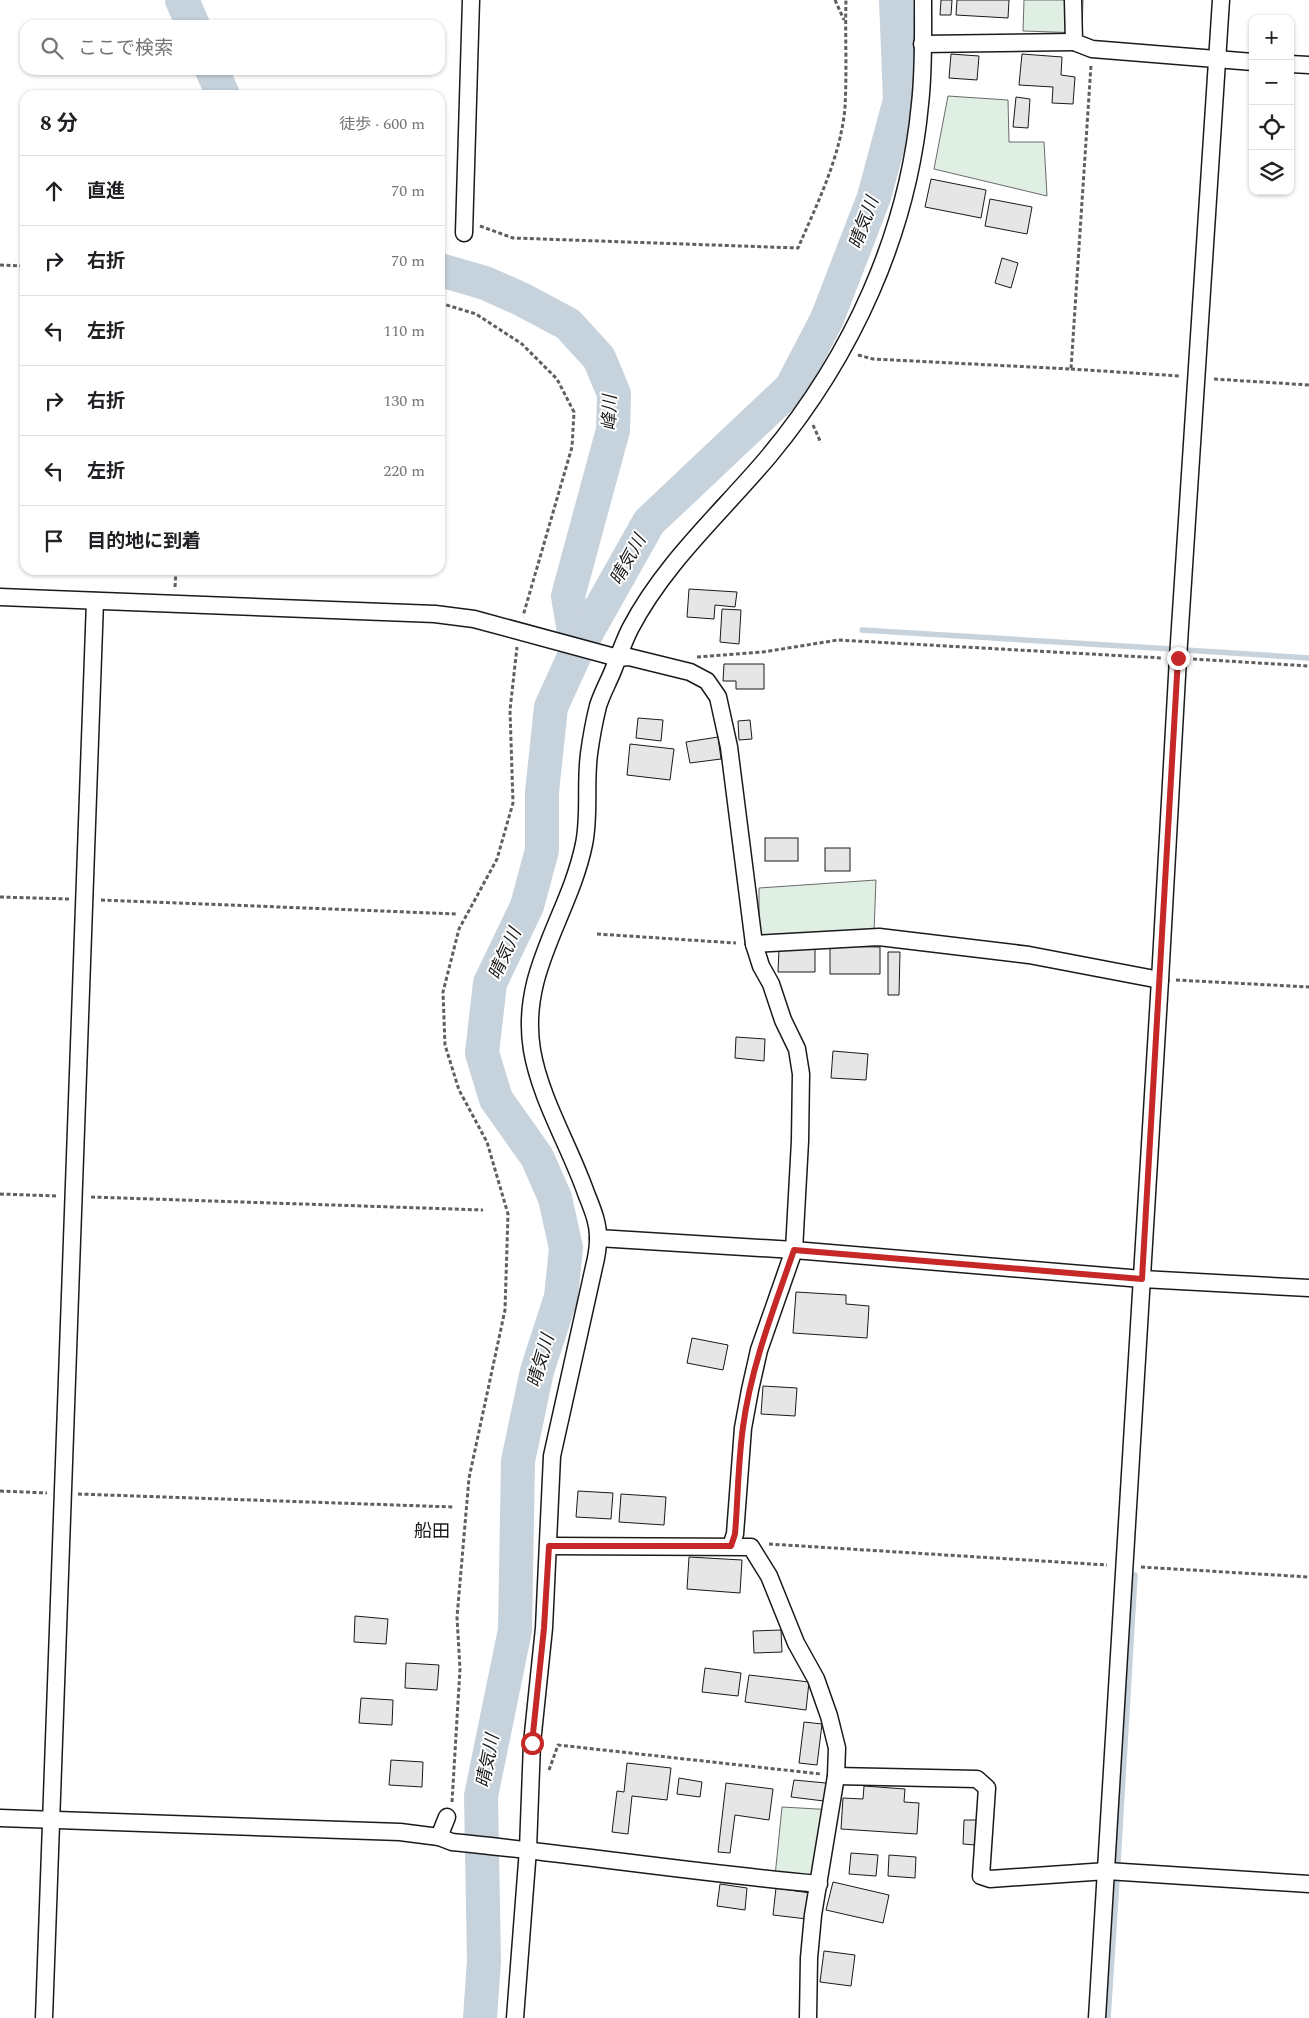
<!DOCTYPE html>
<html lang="ja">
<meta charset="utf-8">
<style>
body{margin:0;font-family:Spectral,"Noto Sans JP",serif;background:#f2f2f2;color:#202124}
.controls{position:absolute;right:15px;top:15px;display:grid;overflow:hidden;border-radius:10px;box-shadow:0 1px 4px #0004}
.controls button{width:45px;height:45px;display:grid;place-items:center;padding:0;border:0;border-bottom:1px solid #e0e0e0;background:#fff;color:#202124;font:25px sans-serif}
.stop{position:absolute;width:15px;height:15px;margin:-11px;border:4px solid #c62828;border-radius:50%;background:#fff}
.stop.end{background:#c62828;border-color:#fff;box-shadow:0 1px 5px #0008}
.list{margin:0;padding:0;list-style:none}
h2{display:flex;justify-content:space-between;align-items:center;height:65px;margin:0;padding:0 20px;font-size:21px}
h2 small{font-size:16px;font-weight:400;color:#757577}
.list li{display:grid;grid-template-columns:32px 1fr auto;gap:15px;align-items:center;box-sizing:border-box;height:70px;padding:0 20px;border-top:1px solid #e0e0e0}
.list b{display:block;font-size:19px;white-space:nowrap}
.list em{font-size:16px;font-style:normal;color:#757577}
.icon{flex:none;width:28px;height:28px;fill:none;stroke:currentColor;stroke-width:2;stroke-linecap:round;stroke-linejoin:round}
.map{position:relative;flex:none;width:1309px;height:2018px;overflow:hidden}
.search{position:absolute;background:#fff;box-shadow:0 1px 4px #0004;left:20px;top:20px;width:425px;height:55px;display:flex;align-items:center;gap:12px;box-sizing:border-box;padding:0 18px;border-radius:15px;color:#757577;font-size:19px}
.panel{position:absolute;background:#fff;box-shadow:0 1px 4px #0004;left:20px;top:90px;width:425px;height:485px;border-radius:15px}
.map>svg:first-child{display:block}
.green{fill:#e0efe3;stroke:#6a6a6a}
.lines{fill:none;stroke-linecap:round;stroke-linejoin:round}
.stream{stroke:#c6d2dc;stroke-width:5.5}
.river{stroke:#c6d2dc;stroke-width:34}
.building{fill:#e6e6e6;stroke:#1a1a1a}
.street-casing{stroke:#1a1a1a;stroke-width:19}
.path{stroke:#5f5f5f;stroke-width:3;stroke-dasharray:4 2.5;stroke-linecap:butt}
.street{stroke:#fff;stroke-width:16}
.route{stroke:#c62828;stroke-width:6}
.labels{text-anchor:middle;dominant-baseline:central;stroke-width:4;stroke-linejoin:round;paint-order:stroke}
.water-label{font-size:18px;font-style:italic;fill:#1a1a1a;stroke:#fff}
.neighbourhood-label{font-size:18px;fill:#1a1a1a;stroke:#fff}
</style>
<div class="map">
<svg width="1309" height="2018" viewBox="0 0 1309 2018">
<rect width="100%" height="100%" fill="#fff"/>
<!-- green -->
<g class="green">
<polygon points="1024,0 1083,0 1082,33 1023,31"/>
<polygon points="948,96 1008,100 1009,142 1044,142 1047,196 934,169"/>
<polygon points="876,880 874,932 759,936 759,888"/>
<polygon points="782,1807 835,1810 826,1877 775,1876"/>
</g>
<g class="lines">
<!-- stream -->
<g class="stream">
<polyline points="862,630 1172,649"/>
<polyline points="1185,650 1309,658"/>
<polyline points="1118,1862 1135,1575"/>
<polyline points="1108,2018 1117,1880"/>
</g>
<!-- river -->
<g class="river">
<polyline points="182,0 193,25"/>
<polyline points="212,70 223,95"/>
<polyline points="440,270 485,283 521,299 568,324 599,358 614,394 613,430 568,596 577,650"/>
<polyline points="480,2018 484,1961 481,1796 515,1630 518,1461 537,1371 561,1297 566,1248 555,1198 537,1157 496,1099 482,1053 490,983 527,906 542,850 542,792 551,707 577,650 649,522 791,388 827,319 874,197 900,100 896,0"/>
</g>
</g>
<!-- building -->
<g class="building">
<polygon points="941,0 952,0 951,15 940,15"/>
<polygon points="957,0 1009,0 1008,18 956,15"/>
<polygon points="951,54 979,56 977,80 949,78"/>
<polygon points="1022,54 1062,57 1061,75 1075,77 1073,104 1052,103 1053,87 1019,85"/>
<polygon points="1016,97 1030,99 1028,128 1013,127"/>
<polygon points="931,179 986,190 981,218 925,207"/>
<polygon points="990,199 1032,207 1027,234 985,226"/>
<polygon points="1002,258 1018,263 1011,288 995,283"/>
<polygon points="689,589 737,592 735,607 715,605 714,619 687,617"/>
<polygon points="722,609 741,610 739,644 720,642"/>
<polygon points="724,664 764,664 764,689 736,689 736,681 723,681"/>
<polygon points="638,718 663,720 661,741 636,738"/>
<polygon points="750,720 752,739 739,740 738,721"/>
<polygon points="718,737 721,759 690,763 686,742"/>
<polygon points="630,744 674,749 670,780 627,775"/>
<rect x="765" y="838" width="33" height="23"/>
<rect x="825" y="848" width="25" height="23"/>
<polygon points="830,946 880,947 880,974 830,974"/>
<polygon points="779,949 815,949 815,972 778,972"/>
<polygon points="888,952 900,952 899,995 888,995"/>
<polygon points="736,1037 765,1039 764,1061 735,1058"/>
<polygon points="833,1051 868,1054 866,1080 831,1078"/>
<polygon points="796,1292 846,1295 846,1304 869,1306 867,1338 793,1333"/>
<polygon points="692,1338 728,1345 723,1370 687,1363"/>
<polygon points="763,1386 797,1388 795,1416 761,1414"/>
<polygon points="578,1491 613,1493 611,1519 576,1517"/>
<polygon points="621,1494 666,1497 664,1525 619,1522"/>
<polygon points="689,1557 742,1560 740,1593 687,1589"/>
<polygon points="355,1616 388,1619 386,1644 354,1642"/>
<polygon points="781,1630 782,1652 754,1653 753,1631"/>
<polygon points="406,1663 439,1665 437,1690 405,1688"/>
<polygon points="705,1668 741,1673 738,1696 702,1692"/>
<polygon points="749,1675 809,1682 806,1710 745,1702"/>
<polygon points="361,1698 393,1700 392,1725 359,1723"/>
<polygon points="804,1722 822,1724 817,1765 799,1763"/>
<polygon points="391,1760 423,1762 422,1787 389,1785"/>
<polygon points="627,1763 671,1768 667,1800 632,1796 628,1834 612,1832 617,1791 624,1792"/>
<polygon points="679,1778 702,1782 700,1797 677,1794"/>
<polygon points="794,1780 826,1783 824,1801 791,1797"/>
<polygon points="726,1783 773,1789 769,1820 735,1815 730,1853 718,1852"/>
<polygon points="864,1786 905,1789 904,1802 919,1803 917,1834 841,1829 843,1798 863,1799"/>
<polygon points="964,1820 978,1820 976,1845 963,1844"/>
<polygon points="851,1853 878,1855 876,1876 849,1874"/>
<polygon points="889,1855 916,1857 915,1878 888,1876"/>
<polygon points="833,1882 889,1895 883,1923 826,1910"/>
<polygon points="720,1884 747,1888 745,1910 717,1906"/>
<polygon points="776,1888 810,1893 807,1919 773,1915"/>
<polygon points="824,1951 855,1955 851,1986 820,1982"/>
</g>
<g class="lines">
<defs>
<g id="street">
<polyline points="1073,0 1074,42 1092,49 1253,62"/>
<polyline points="922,44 1074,42"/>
<polyline points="1290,64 1309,65"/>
<polyline points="464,233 471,0"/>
<polyline points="0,597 435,614 474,619 618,658 629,657 690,672 707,681 718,697 729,747 754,944 761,966 771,984 783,1020 797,1049 801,1074 800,1141 794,1250 759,1350 750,1390 743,1428 735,1534 731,1546"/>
<polyline points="754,944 879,937 1029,955 1160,980"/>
<polyline points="598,1238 794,1250 1142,1279 1309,1288"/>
<polyline points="549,1546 751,1547 769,1576 796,1643 816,1679 829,1716 837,1748 836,1776 813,1915 809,1958 808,2018"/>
<polyline points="836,1776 977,1779 987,1788 981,1876 990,1879 1107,1871 1309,1884"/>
<path d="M 0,1818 L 400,1832 L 439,1837 L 452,1842 C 574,1854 696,1873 819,1884"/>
<polyline points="439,1837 447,1817"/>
<polyline points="44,2018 95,601"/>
<path d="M 515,2018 L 528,1849 L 532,1743 L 544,1628 L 552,1456 L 594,1267 C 596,1259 598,1249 598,1240 C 599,1224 592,1208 586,1193 C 570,1147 540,1098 532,1050 C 519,972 569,917 584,844 C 590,815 585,784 589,754 C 591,739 594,722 598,706 C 602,693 609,681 614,668 C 619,655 624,641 630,629 C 664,563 722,512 769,456 C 852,356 908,234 920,104 C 924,70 923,35 923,0"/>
<polyline points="1097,2018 1160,980 1178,658 1221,0"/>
</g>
</defs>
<!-- street casing -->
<use href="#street" class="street-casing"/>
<!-- path -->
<g class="path">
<polyline points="835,0 844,20"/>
<path d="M 480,226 L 513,238 L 798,248 C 817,204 841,156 845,107 C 847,72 845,35 846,0"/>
<polyline points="0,265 25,266"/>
<polyline points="440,303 476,314 522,344 557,379 574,412 572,447 523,616"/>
<polyline points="858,355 873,359 1071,369 1091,65"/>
<polyline points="1071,369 1180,376"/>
<polyline points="1214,379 1309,385"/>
<polyline points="813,425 821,443"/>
<polyline points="175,587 176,570"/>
<polyline points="697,657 763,652 838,640 1162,658"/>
<polyline points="1193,659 1309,666"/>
<polyline points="0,897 69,899"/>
<polyline points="101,900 458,914"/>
<polyline points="597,934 736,943"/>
<polyline points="1176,980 1309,987"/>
<polyline points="0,1194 57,1196"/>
<polyline points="91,1197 483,1210"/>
<polyline points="0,1491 47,1493"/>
<polyline points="78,1494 453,1507"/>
<polyline points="769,1544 1107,1565"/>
<polyline points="1141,1567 1309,1577"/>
<polyline points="549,1770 558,1745 821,1774"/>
<polyline points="452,1802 460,1669 457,1617 469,1478 505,1310 508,1214 487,1142 459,1090 445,1045 443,992 459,929 497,859 513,803 510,710 517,647"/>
</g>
<!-- street -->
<use href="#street" class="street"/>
</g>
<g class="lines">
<!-- route -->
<path class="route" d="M 532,1743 L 544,1628 L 549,1546 L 731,1546 L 735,1534 C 738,1499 738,1462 743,1427 C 751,1366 774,1308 794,1250 L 1142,1279 L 1178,658"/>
</g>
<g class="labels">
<!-- water labels -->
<g class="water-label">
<text transform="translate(864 223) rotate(-70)">晴気川</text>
<text transform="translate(610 413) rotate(-89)">峰川</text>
<text transform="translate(628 560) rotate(-61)">晴気川</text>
<text transform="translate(505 954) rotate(-66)">晴気川</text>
<text transform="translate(541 1361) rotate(-74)">晴気川</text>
<text transform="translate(488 1761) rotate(-79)">晴気川</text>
</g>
<!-- neighbourhood labels -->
<g class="neighbourhood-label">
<text x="432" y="1531">船田</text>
</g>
</g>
</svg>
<div class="controls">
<button>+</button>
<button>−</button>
<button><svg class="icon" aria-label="locate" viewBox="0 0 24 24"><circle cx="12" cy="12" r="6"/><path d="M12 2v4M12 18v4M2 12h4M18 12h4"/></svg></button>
<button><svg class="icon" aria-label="layers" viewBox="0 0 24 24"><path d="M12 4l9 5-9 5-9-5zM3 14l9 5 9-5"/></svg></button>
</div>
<div class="stop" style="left:532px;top:1743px"></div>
<div class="stop end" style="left:1178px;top:658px"></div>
<div class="search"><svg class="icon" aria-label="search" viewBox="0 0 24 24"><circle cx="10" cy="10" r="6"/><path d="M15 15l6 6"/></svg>ここで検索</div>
<section class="panel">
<h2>8 分<small>徒歩 · 600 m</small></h2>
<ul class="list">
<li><svg class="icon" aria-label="ahead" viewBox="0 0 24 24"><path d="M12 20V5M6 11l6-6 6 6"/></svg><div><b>直進</b></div><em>70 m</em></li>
<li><svg class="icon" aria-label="right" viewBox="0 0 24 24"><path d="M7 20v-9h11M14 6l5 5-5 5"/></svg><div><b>右折</b></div><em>70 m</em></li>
<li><svg class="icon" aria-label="left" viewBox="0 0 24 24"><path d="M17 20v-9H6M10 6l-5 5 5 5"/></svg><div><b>左折</b></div><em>110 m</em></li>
<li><svg class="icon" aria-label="right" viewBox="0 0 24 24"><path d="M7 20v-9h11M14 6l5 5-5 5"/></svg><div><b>右折</b></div><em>130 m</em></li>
<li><svg class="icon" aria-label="left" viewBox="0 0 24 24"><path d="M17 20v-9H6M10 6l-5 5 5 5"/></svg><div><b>左折</b></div><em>220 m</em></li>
<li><svg class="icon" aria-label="arrive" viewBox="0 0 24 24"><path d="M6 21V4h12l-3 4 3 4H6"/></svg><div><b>目的地に到着</b></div></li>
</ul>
</section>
</div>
